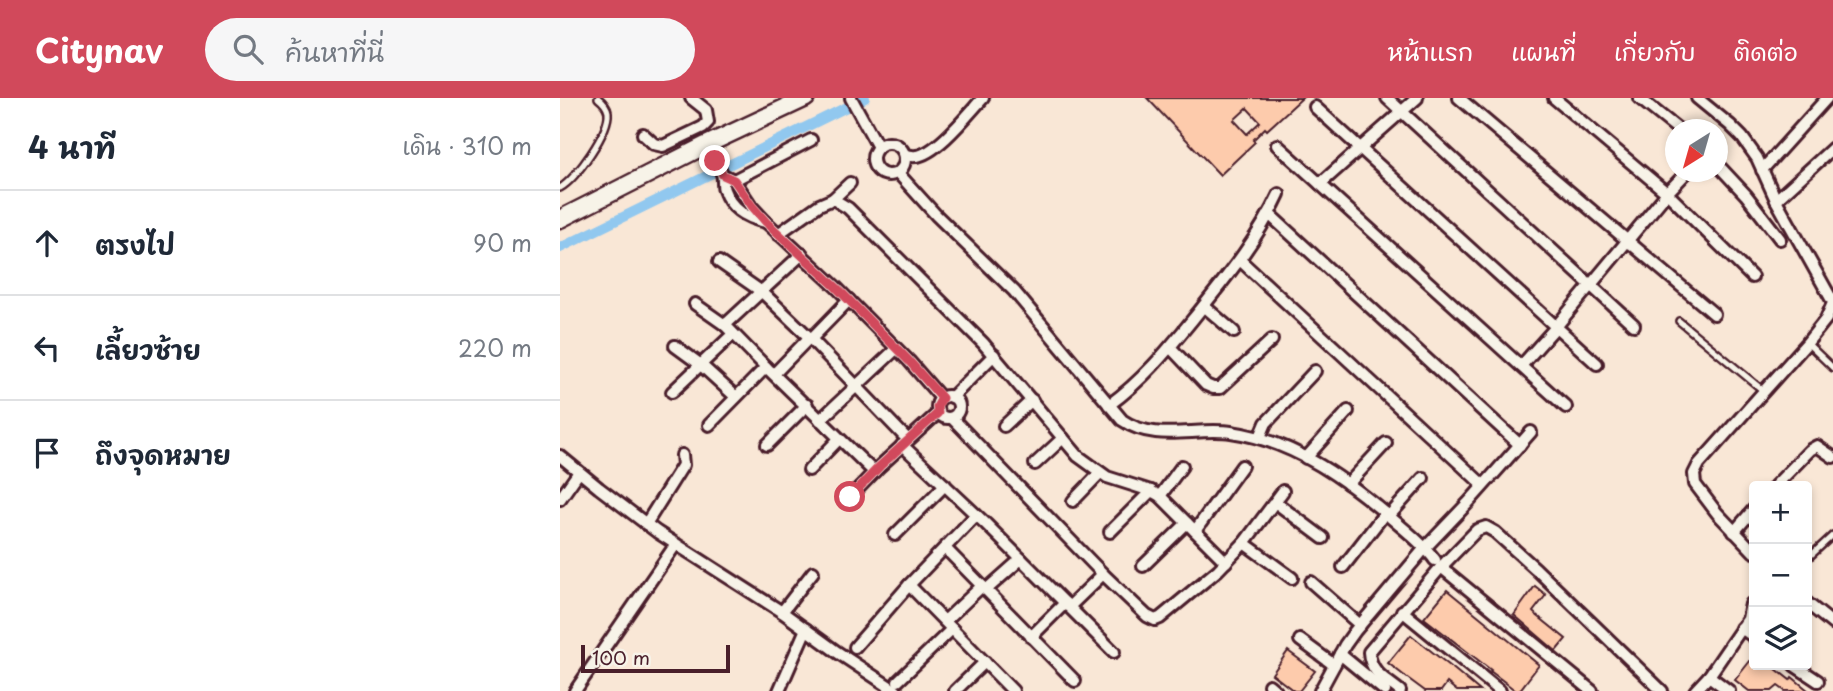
<!DOCTYPE html>
<html lang="th">
<meta charset="utf-8">
<style>
body{margin:0;font-family:"Playpen Sans","Playpen Sans Thai",sans-serif;background:#f6f6f7;color:#1f2937}
.controls{position:absolute;right:21px;bottom:21px;display:grid;overflow:hidden;border-radius:7px;box-shadow:0 4px 10px #0003}
.controls button{width:63px;height:63px;display:grid;place-items:center;padding:0;border:0;border-bottom:2px solid #e0e1e3;background:#fff;color:#1f2937;font:35px sans-serif}
.compass{position:absolute;left:1105px;top:21px;width:63px;height:63px;border-radius:50%;background:#fff;box-shadow:0 4px 10px #0003;rotate:217deg}
.scale{position:absolute;left:21px;bottom:18px;width:149px;box-sizing:border-box;padding-left:7px;border:4px solid #4a1f2b;border-top:0;font-size:19px;line-height:24px;white-space:nowrap;color:#4a1f2b;-webkit-text-stroke:5px #f7f3e8;paint-order:stroke}
.stop{position:absolute;width:21px;height:21px;margin:-16px;border:5px solid #d1495b;border-radius:50%;background:#fff}
.stop.end{background:#d1495b;border-color:#fff;box-shadow:0 2px 7px #0008}
.list{margin:0;padding:0;list-style:none}
h2{display:flex;justify-content:space-between;align-items:center;height:91px;margin:0;padding:0 28px;font-size:30px}
h2 small{font-size:23px;font-weight:400;color:#747a83}
.list li{display:grid;grid-template-columns:46px 1fr auto;gap:21px;align-items:center;box-sizing:border-box;height:105px;padding:0 28px;border-top:2px solid #e0e1e3}
.list b{display:block;font-size:26px;white-space:nowrap}
.list em{font-size:23px;font-style:normal;color:#747a83}
.icon{flex:none;width:38px;height:38px;fill:none;stroke:currentColor;stroke-width:2;stroke-linecap:round;stroke-linejoin:round}
.map{position:relative;flex:none;width:1273px;height:593px;overflow:hidden}
header{display:flex;align-items:center;gap:42px;box-sizing:border-box;height:98px;padding:0 35px;background:#d1495b;color:#fff}
header strong{font-size:33px}
nav{display:flex;gap:38px;margin-inline-start:auto;font-size:24px}
.search{width:490px;height:63px;background:#f6f6f7;display:flex;align-items:center;gap:18px;box-sizing:border-box;padding:0 24px;border-radius:38px;color:#747a83;font-size:26px}
main{display:flex}
aside{flex:1;background:#fff}
.map>svg:first-child{display:block}
.lines{fill:none;stroke-linecap:round;stroke-linejoin:round}
.canal{stroke:#91c8ef;stroke-width:10}
.building{fill:#fdcbac;stroke:#4a1f2b;stroke-width:2;fill-rule:evenodd}
.lane-casing{stroke:#4a1f2b;stroke-width:10}
.street-casing{stroke:#4a1f2b;stroke-width:16}
.secondary-casing{stroke:#4a1f2b;stroke-width:21}
.lane{stroke:#f7f3e8;stroke-width:5}
.street{stroke:#f7f3e8;stroke-width:10}
.secondary{stroke:#f7f3e8;stroke-width:16}
.route{stroke:#d1495b;stroke-width:9}
</style>
<header>
<strong>Citynav</strong>
<div class="search"><svg class="icon" aria-label="search" viewBox="0 0 24 24"><circle cx="10" cy="10" r="6"/><path d="M15 15l6 6"/></svg>ค้นหาที่นี่</div>
<nav><a>หน้าแรก</a><a>แผนที่</a><a>เกี่ยวกับ</a><a>ติดต่อ</a></nav>
</header>
<main>
<aside>
<h2>4 นาที<small>เดิน · 310 m</small></h2>
<ul class="list">
<li><svg class="icon" aria-label="ahead" viewBox="0 0 24 24"><path d="M12 20V5M6 11l6-6 6 6"/></svg><div><b>ตรงไป</b></div><em>90 m</em></li>
<li><svg class="icon" aria-label="left" viewBox="0 0 24 24"><path d="M17 20v-9H6M10 6l-5 5 5 5"/></svg><div><b>เลี้ยวซ้าย</b></div><em>220 m</em></li>
<li><svg class="icon" aria-label="arrive" viewBox="0 0 24 24"><path d="M6 21V4h12l-3 4 3 4H6"/></svg><div><b>ถึงจุดหมาย</b></div></li>
</ul>
</aside>
<div class="map">
<svg width="1273" height="593" viewBox="0 0 1273 593">
<rect width="100%" height="100%" fill="#f9e7d6"/>
<filter id="ink" filterUnits="userSpaceOnUse"><feTurbulence type="fractalNoise" baseFrequency=".0143" numOctaves="2"/><feDisplacementMap in="SourceGraphic" scale="14" xChannelSelector="R" yChannelSelector="G"/><feConvolveMatrix kernelMatrix="1 2 1 2 8 2 1 2 1" color-interpolation-filters="sRGB"/></filter>
<g filter="url(#ink)">
<g class="lines">
<!-- canal -->
<polyline class="canal" points="0,150 305,0"/>
</g>
<!-- building -->
<g class="building">
<path d="M 587,0 L 742,0 L 707,32 L 705,30 L 693,42 L 695,44 L 660,77 ZM 687,10 L 700,24 L 687,36 L 674,22 Z"/>
<polygon points="975,488 986,497 973,514 974,515 1006,541 996,553 954,517"/>
<polygon points="887,492 979,567 959,593 956,593 942,582 930,573 931,572 864,520"/>
<polygon points="851,537 895,572 920,593 897,593 887,585 881,593 865,593 846,579 828,565"/>
<polygon points="728,553 755,573 739,593 734,593 712,576"/>
<polygon points="1194,558 1194,567 1211,567 1230,582 1232,579 1249,593 1225,593 1218,588 1212,593 1189,593 1175,582"/>
</g>
<g class="lines">
<defs>
<g id="lane">
<path d="M 0,90 C 16,81 50,33 48,14 C 47,8 43,4 38,0"/>
<polyline points="1119,223 1205,294"/>
<polyline points="1247,245 1273,270"/>
<polyline points="1247,461 1273,437"/>
</g>
<g id="street">
<polyline points="291,0 318,49"/>
<polyline points="827,0 1074,227"/>
<polyline points="899,0 1154,216"/>
<polyline points="994,0 1107,95 1192,179"/>
<polyline points="1079,0 1119,32"/>
<polyline points="1137,0 1170,27 1182,39 1197,60 1216,102 1273,204"/>
<polyline points="755,9 1037,266"/>
<polyline points="83,36 94,46 103,48 143,29 148,24 146,12 131,0"/>
<circle cx="329" cy="61" r="16"/>
<path d="M 146,47 C 151,56 159,66 162,76 C 164,81 162,87 164,92 C 171,112 187,120 206,124"/>
<polyline points="717,47 1006,309"/>
<path d="M 345,57 C 349,57 352,59 356,58 C 377,56 409,15 423,0"/>
<polyline points="1157,66 1186,97 1220,141"/>
<polyline points="1202,72 1267,0"/>
<path d="M 338,75 L 376,117 L 454,193 L 562,322 C 595,345 634,329 671,334 C 735,343 790,384 837,425 C 850,436 865,448 875,462"/>
<polyline points="163,77 174,82 192,109 206,124 276,189 349,263 381,300"/>
<polyline points="174,82 251,42"/>
<polyline points="760,86 857,0"/>
<polyline points="273,101 290,85"/>
<polyline points="1216,102 1273,50"/>
<polyline points="709,116 960,347"/>
<polyline points="218,136 259,107 273,101 288,110 423,245 518,358 547,379 591,393 600,398 666,464"/>
<polyline points="680,162 923,387"/>
<polyline points="159,164 202,194 251,241 348,342"/>
<polyline points="135,206 165,227 206,269 314,374"/>
<polyline points="644,208 674,234"/>
<polyline points="165,227 242,156"/>
<polyline points="251,241 289,202"/>
<polyline points="115,248 141,267 176,299"/>
<polyline points="610,249 646,287 653,290 660,290 712,242"/>
<polyline points="961,268 995,230 1107,95 1127,74"/>
<polyline points="214,276 249,240"/>
<polyline points="112,294 173,236"/>
<circle cx="388" cy="309" r="11"/>
<polyline points="392,299 434,257"/>
<path d="M 549,307 C 582,283 607,253 633,221 C 665,181 697,143 719,96"/>
<polyline points="392,320 543,476 587,518 595,522 600,520 658,472 684,445 723,393"/>
<polyline points="260,322 336,251"/>
<polyline points="149,327 206,269"/>
<polyline points="444,328 472,302"/>
<polyline points="700,339 706,325 755,273"/>
<polyline points="207,347 247,307"/>
<polyline points="342,347 426,426 554,554"/>
<polyline points="0,358 39,390 97,434 222,514 277,554 336,593"/>
<polyline points="746,360 788,313"/>
<polyline points="475,366 503,340"/>
<polyline points="249,372 279,341"/>
<polyline points="788,386 826,345"/>
<polyline points="1215,388 1250,352 1257,348 1273,359"/>
<polyline points="600,398 622,368"/>
<polyline points="290,399 320,368 378,315"/>
<polyline points="0,401 19,374"/>
<polyline points="513,403 540,375"/>
<polyline points="715,404 763,440"/>
<polyline points="829,418 863,380"/>
<polyline points="86,426 123,367 122,357"/>
<polyline points="635,433 682,368"/>
<polyline points="550,434 591,393"/>
<polyline points="1174,434 1194,411"/>
<polyline points="335,437 385,387"/>
<polyline points="684,445 732,480"/>
<polyline points="385,450 515,583"/>
<polyline points="1194,454 1157,415 1135,386 1134,376 1139,366 1247,245 1266,221 1273,205"/>
<polyline points="583,468 627,425"/>
<polyline points="783,469 825,415"/>
<polyline points="881,469 1032,593"/>
<polyline points="751,484 800,527"/>
<polyline points="349,487 453,593"/>
<polyline points="426,492 461,461"/>
<polyline points="1247,505 1273,526"/>
<polyline points="509,509 543,476"/>
<polyline points="842,513 940,593"/>
<polyline points="222,514 253,474"/>
<polyline points="385,523 422,488"/>
<polyline points="1181,530 1194,539"/>
<polyline points="471,539 505,505"/>
<polyline points="740,542 774,567"/>
<polyline points="295,549 349,487 416,417"/>
<polyline points="780,556 825,593"/>
<polyline points="1234,567 1258,583"/>
<polyline points="1149,578 1169,593"/>
<polyline points="338,583 392,531"/>
<polyline points="709,587 716,593"/>
<polyline points="15,593 116,446"/>
<polyline points="219,593 246,531"/>
<polyline points="395,593 425,564"/>
<polyline points="760,593 785,547 795,533 865,450 908,405 971,334"/>
<path d="M 840,593 C 825,581 810,574 809,554 L 881,469 L 917,432 L 926,429 L 935,434 L 976,471 L 1102,593"/>
<polyline points="1135,593 1149,578 1188,521 1191,506"/>
</g>
<polyline id="secondary" points="0,121 146,47 246,0"/>
</defs>
<!-- lane casing -->
<use href="#lane" class="lane-casing"/>
<!-- street casing -->
<use href="#street" class="street-casing"/>
<!-- secondary casing -->
<use href="#secondary" class="secondary-casing"/>
<!-- lane -->
<use href="#lane" class="lane"/>
<!-- street -->
<use href="#street" class="street"/>
<!-- secondary -->
<use href="#secondary" class="secondary"/>
</g>
</g>
<g class="lines" filter="url(#ink)">
<!-- route -->
<polyline class="route" points="155,63 163,77 174,82 192,108 206,124 276,189 349,263 382,300 377,309 378,315 320,368 290,399"/>
</g>
</svg>
<div class="controls">
<button>+</button>
<button>−</button>
<button><svg class="icon" aria-label="layers" viewBox="0 0 24 24"><path d="M12 4l9 5-9 5-9-5zM3 14l9 5 9-5"/></svg></button>
</div>
<svg class="compass" viewBox="-18 -18 36 36"><path d="M0-13l5 13h-10z" fill="#e53935"/><path d="M0 13l5-13h-10z" fill="#747a83"/></svg>
<div class="scale">100 m</div>
<div class="stop" style="left:290px;top:399px"></div>
<div class="stop end" style="left:155px;top:63px"></div>
</div>
</main>
